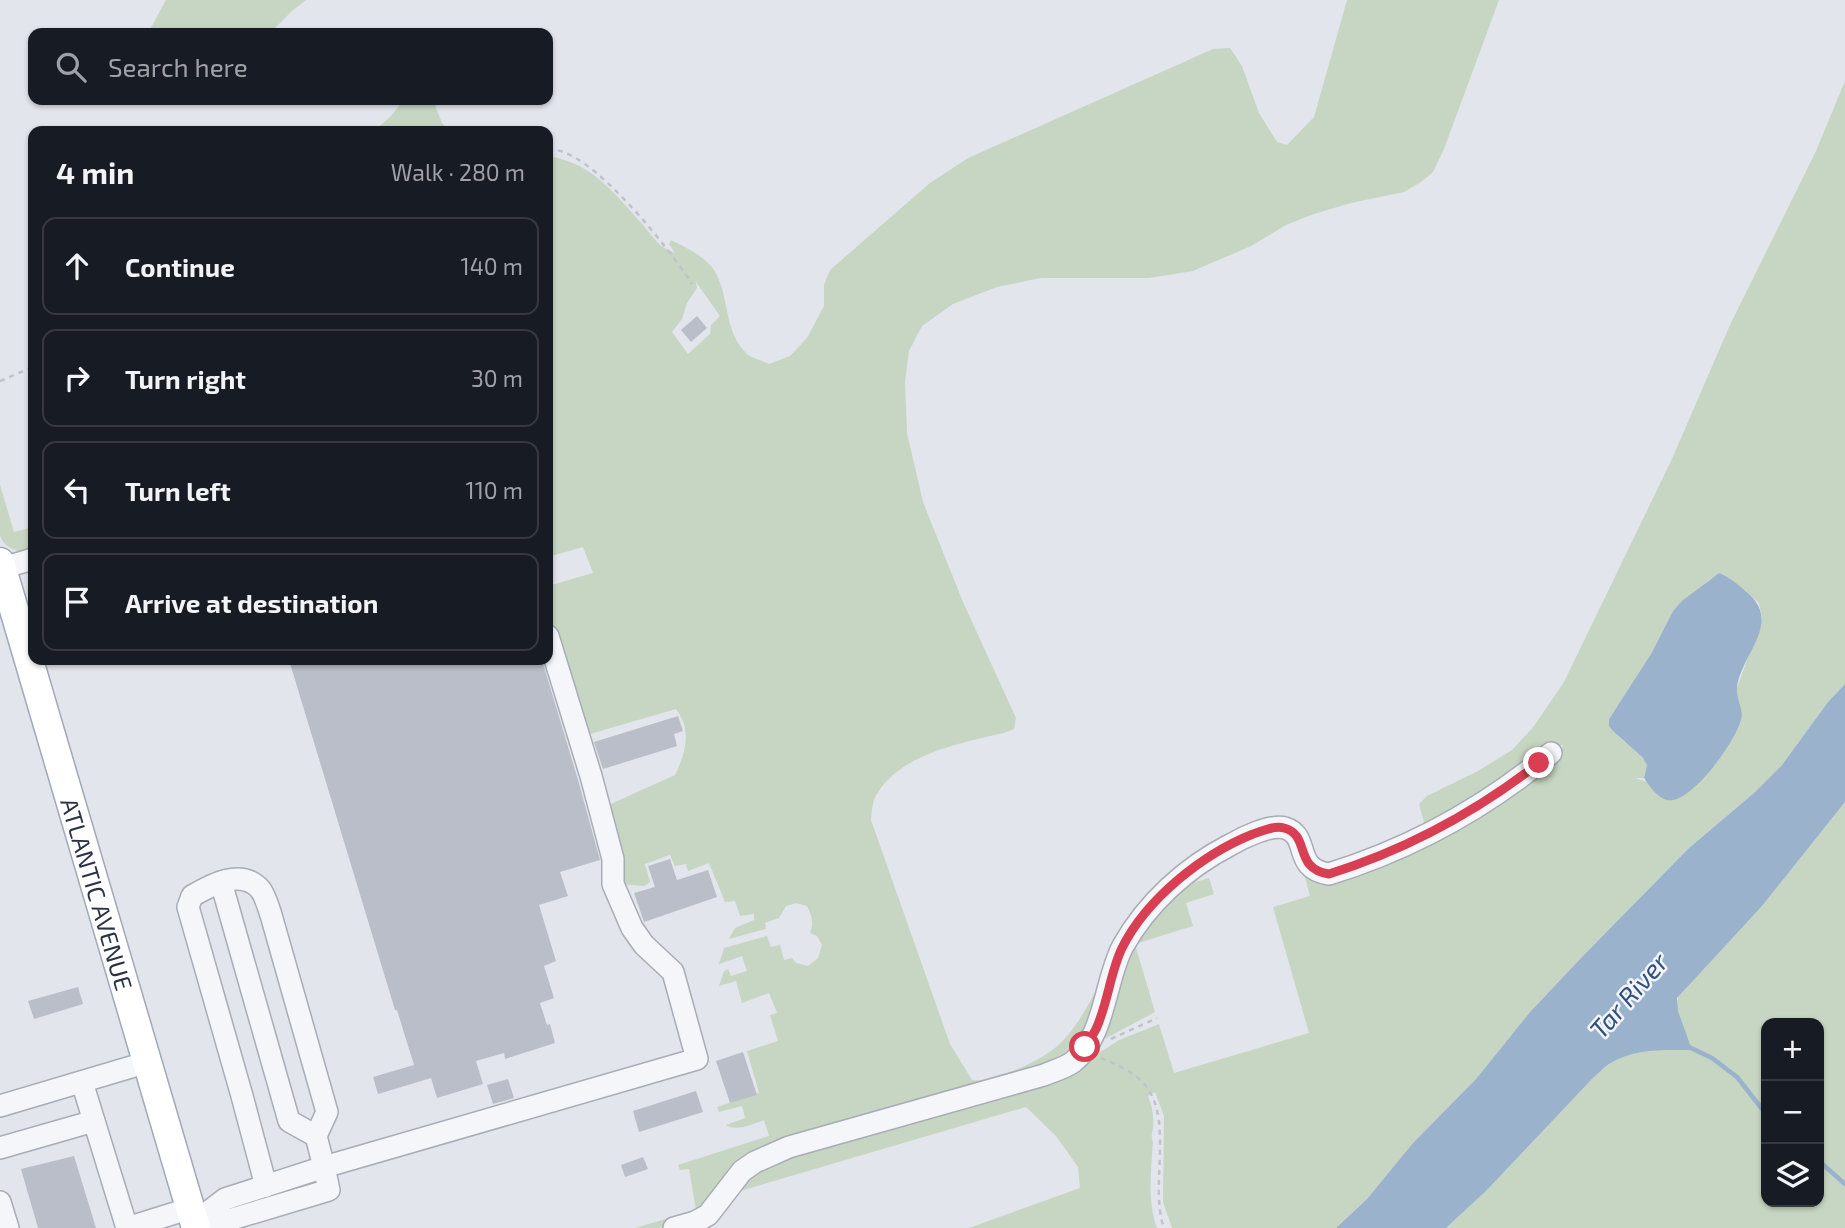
<!DOCTYPE html>
<meta charset="utf-8">
<style>
body{margin:0;font-family:"Exo 2",sans-serif;background:#242831;color:#f1f3f6}
.controls{position:absolute;right:21px;bottom:21px;display:grid;overflow:hidden;border-radius:14px;box-shadow:0 2px 5px #0004}
.controls button{width:63px;height:63px;display:grid;place-items:center;padding:0;border:0;border-bottom:2px solid #363941;background:#171b24;color:#f1f3f6;font:35px sans-serif}
.stop{position:absolute;width:21px;height:21px;margin:-16px;border:5px solid #d83f52;border-radius:50%;background:#fff}
.stop.end{background:#d83f52;border-color:#fff;box-shadow:0 2px 7px #0008}
.list{margin:0;padding:0;list-style:none}
h2{display:flex;justify-content:space-between;align-items:center;height:91px;margin:0;padding:0 28px;font-size:30px}
h2 small{font-size:23px;font-weight:400;color:#9ea1a6}
.list li{display:grid;grid-template-columns:46px 1fr auto;gap:21px;align-items:center;box-sizing:border-box;height:98px;margin:0 14px 14px;padding:0 14px;border:2px solid #363941;border-radius:14px}
.list b{display:block;font-size:26px;white-space:nowrap}
.list em{font-size:23px;font-style:normal;color:#9ea1a6}
.icon{flex:none;width:38px;height:38px;fill:none;stroke:currentColor;stroke-width:2;stroke-linecap:round;stroke-linejoin:round}
.map{position:relative;flex:none;width:1845px;height:1228px;overflow:hidden}
.search{position:absolute;background:#171b24;box-shadow:0 2px 5px #0004;left:28px;top:28px;width:525px;height:77px;display:flex;align-items:center;gap:18px;box-sizing:border-box;padding:0 24px;border-radius:14px;color:#9ea1a6;font-size:26px}
.panel{position:absolute;background:#171b24;box-shadow:0 2px 5px #0004;left:28px;top:126px;width:525px;height:539px;border-radius:14px}
.map>svg:first-child{display:block}
.green{fill:#c7d6c2;fill-rule:evenodd}
.water{fill:#9bb2cd}
.lines{fill:none;stroke-linecap:round;stroke-linejoin:round}
.stream{stroke:#9bb2cd;stroke-width:4.5}
.building{fill:#b9bec9}
.minor-casing{stroke:#a7acb6;stroke-width:24}
.major-casing{stroke:#a0a9b8;stroke-width:31}
.path{stroke:#c0c3ca;stroke-width:2.5;stroke-dasharray:5 5;stroke-linecap:butt}
.minor{stroke:#f5f6f9;stroke-width:21}
.major{stroke:#fff;stroke-width:28}
.route{stroke:#d83f52;stroke-width:9}
.labels{text-anchor:middle;dominant-baseline:central;stroke-width:5;stroke-linejoin:round;paint-order:stroke}
.street-label{font-size:24px;fill:#293245;stroke:#f2f4f8}
.water-label{font-size:26px;font-style:italic;fill:#2f4f7c;stroke:#f2f4f8}
</style>
<div class="map">
<svg width="1845" height="1228" viewBox="0 0 1845 1228">
<rect width="100%" height="100%" fill="#e2e5eb"/>
<!-- green -->
<g class="green">
<polygon points="166,0 306,0 293,10 270,33 148,33"/>
<path d="M 1347,0 L 1499,0 L 1444,149 L 1433,172 L 1421,182 L 1404,192 L 1351,203 L 1314,214 L 1286,225 L 1251,246 L 1193,271 L 1149,278 L 1041,278 L 997,287 L 953,304 L 922,326 L 909,351 L 905,382 L 907,433 L 923,502 L 963,602 L 1016,718 L 1014,729 L 1007,732 C 964,743 902,752 877,794 C 872,801 872,812 871,820 L 950,1044 L 972,1080 C 987,1082 1000,1077 1014,1071 C 1033,1062 1055,1052 1068,1035 C 1084,1016 1095,991 1108,969 L 1089,1035 L 1054,1066 L 768,1150 L 695,1217 L 659,1228 L 635,1228 L 696,1210 L 689,1169 L 680,1170 L 678,1165 L 769,1136 L 764,1120 C 752,1124 737,1132 726,1125 L 745,1118 L 742,1106 L 719,1112 L 717,1107 L 759,1093 L 747,1051 L 778,1041 L 770,1015 L 777,1013 L 769,993 L 742,1003 L 736,981 L 719,986 L 724,971 L 728,969 L 731,976 L 747,971 L 742,956 L 719,964 L 724,948 L 767,936 L 771,947 L 780,945 L 784,960 L 792,958 L 796,963 L 808,966 L 818,958 L 822,945 L 817,936 L 810,933 C 814,923 812,916 807,906 L 796,903 L 786,906 L 779,918 L 765,923 L 766,929 L 729,939 L 735,928 L 754,920 L 754,914 L 740,916 L 735,901 L 725,902 L 709,863 L 688,871 L 686,864 L 675,866 L 670,855 L 645,864 L 650,882 L 644,886 L 619,884 L 604,807 L 675,775 C 686,753 692,730 676,709 L 583,736 L 548,615 L 548,586 L 593,573 L 583,547 L 548,557 L 548,156 C 593,163 614,193 643,225 C 654,238 658,247 675,253 L 669,244 L 671,240 C 684,247 697,252 708,263 C 731,285 721,327 745,352 C 750,358 761,360 769,364 L 790,356 L 807,338 L 824,306 L 824,285 L 830,270 L 930,183 L 968,158 L 1213,49 L 1230,48 L 1242,66 L 1259,113 L 1277,142 L 1287,145 L 1314,117 ZM 696,282 L 720,316 L 711,325 L 710,334 L 688,354 L 672,332 L 682,319 L 687,303 L 697,288 Z"/>
<path d="M 1845,81 L 1845,684 L 1828,702 L 1782,765 L 1754,793 L 1689,848 L 1581,958 L 1530,1012 L 1476,1079 L 1413,1143 L 1367,1199 L 1336,1228 L 1172,1228 L 1163,1202 L 1164,1116 L 1155,1092 L 1148,1096 C 1152,1106 1154,1115 1153,1125 C 1153,1133 1150,1135 1153,1142 C 1151,1171 1147,1200 1157,1228 L 969,1228 L 1080,1188 L 1078,1167 L 1056,1136 L 1026,1107 L 730,1194 L 764,1163 L 1090,1059 L 1119,1040 L 1159,1024 L 1174,1073 L 1309,1033 L 1273,907 L 1310,896 L 1302,866 L 1316,877 L 1518,790 L 1552,766 L 1563,745 L 1549,748 L 1502,785 L 1425,826 L 1419,804 L 1427,796 L 1478,771 L 1512,750 L 1534,726 L 1564,682 L 1671,461 L 1730,325 L 1816,151 ZM 1719,573 L 1742,588 L 1759,603 L 1762,618 L 1760,624 L 1737,688 L 1717,720 L 1653,784 L 1635,778 L 1644,778 L 1647,765 L 1646,761 L 1612,730 L 1609,719 L 1651,654 L 1673,611 L 1709,580 Z"/>
<polygon points="404,100 433,100 442,123 449,131 374,131 390,117"/>
<path d="M 0,485 L 14,532 L 33,527 L 33,550 C 20,554 4,549 0,535 Z"/>
<path d="M 1845,802 L 1845,1228 L 1446,1228 L 1487,1190 L 1592,1079 C 1598,1074 1603,1068 1609,1064 C 1634,1048 1664,1050 1692,1049 C 1686,1033 1670,1008 1681,992 L 1762,906 ZM 1766,1023 L 1819,1023 L 1819,1202 L 1766,1202 Z"/>
<polygon points="1209,878 1214,894 1186,903 1193,926 1135,944 1155,1012 1095,1044 1125,951 1176,888"/>
</g>
<!-- water -->
<g class="water">
<path d="M 1719,573 C 1731,578 1740,586 1750,595 C 1781,625 1740,656 1737,688 C 1736,699 1744,709 1741,720 C 1735,742 1696,796 1673,800 C 1661,803 1650,787 1644,778 L 1647,765 L 1643,758 L 1612,730 L 1609,726 L 1609,719 L 1651,654 L 1673,611 L 1682,601 Z"/>
<path d="M 1845,684 L 1845,802 L 1762,906 L 1677,998 L 1678,1011 L 1692,1050 C 1664,1050 1634,1048 1609,1064 C 1603,1068 1598,1074 1592,1079 L 1487,1190 L 1446,1228 L 1336,1228 L 1367,1199 L 1413,1143 L 1476,1079 L 1530,1012 L 1581,958 L 1689,848 L 1754,793 L 1782,765 L 1828,702 Z"/>
</g>
<g class="lines">
<!-- stream -->
<g class="stream">
<polyline points="1687,1046 1712,1058 1737,1077 1766,1114"/>
<polyline points="1819,1161 1845,1184"/>
</g>
</g>
<!-- building -->
<g class="building">
<polygon points="697,316 707,328 691,342 681,330"/>
<polygon points="289,660 542,660 578,780 600,860 560,872 568,896 539,905 556,961 544,966 554,998 540,1003 547,1025 550,1024 555,1043 505,1059 504,1053 476,1061 483,1084 437,1098 431,1078 378,1094 373,1077 414,1065 397,1010 395,1010"/>
<polygon points="678,716 683,731 674,734 677,746 603,769 594,742"/>
<polygon points="670,859 677,880 708,870 717,897 644,922 634,893 655,887 648,866"/>
<polygon points="78,987 83,1004 34,1019 28,1001"/>
<polygon points="743,1052 757,1095 730,1103 716,1061"/>
<polygon points="508,1079 514,1098 493,1104 487,1085"/>
<polygon points="696,1091 703,1112 639,1132 633,1111"/>
<polygon points="74,1156 96,1228 38,1228 21,1169"/>
<polygon points="643,1157 648,1169 625,1177 621,1165"/>
</g>
<g class="lines">
<defs>
<g id="minor">
<polyline points="2,568 33,559"/>
<polyline points="221,882 289,1121 316,1136"/>
<polyline points="82,1082 94,1121"/>
<polyline points="0,1106 148,1062"/>
<polyline points="0,1148 94,1121 127,1228 191,1208"/>
<path d="M 266,1186 L 242,1096 L 188,907 L 192,896 C 211,885 241,868 260,889 C 265,895 268,906 271,915 L 327,1112 L 316,1136 L 324,1167 L 697,1059 L 673,972 L 644,945 L 632,928 L 613,884 L 613,859 L 591,776 L 548,636"/>
<polyline points="0,1202 8,1228"/>
<polyline points="193,1216 208,1212 225,1199 324,1167 329,1190 202,1228"/>
<path d="M 674,1228 L 695,1222 L 708,1215 L 742,1171 L 755,1162 L 789,1147 L 1044,1075 C 1053,1071 1065,1068 1073,1062 C 1105,1037 1105,979 1123,946 C 1147,903 1187,867 1230,845 C 1242,838 1270,824 1285,828 C 1311,836 1292,869 1329,874 C 1410,849 1486,807 1551,753"/>
</g>
<g id="major">
<path id="s1" d="M 0,562 L 196,1228"/>
</g>
</defs>
<!-- minor casing -->
<use href="#minor" class="minor-casing"/>
<!-- major casing -->
<use href="#major" class="major-casing"/>
<!-- path -->
<g class="path">
<path d="M 548,150 C 587,143 672,252 692,284"/>
<polyline points="0,381 33,367"/>
<polyline points="1111,1039 1157,1018"/>
<path d="M 1101,1058 C 1113,1063 1128,1069 1138,1078 C 1178,1111 1148,1184 1164,1228"/>
</g>
<!-- minor -->
<use href="#minor" class="minor"/>
<!-- major -->
<use href="#major" class="major"/>
</g>
<g class="lines">
<!-- route -->
<path class="route" d="M 1085,1047 C 1089,1041 1093,1035 1096,1029 C 1108,1003 1110,973 1122,948 C 1147,898 1203,854 1253,834 C 1263,831 1274,825 1284,828 C 1311,835 1293,869 1329,874 C 1405,850 1476,812 1539,763"/>
</g>
<g class="labels">
<!-- street labels -->
<g class="street-label">
<text stroke="none"><textPath href="#s1" startOffset="346">ATLANTIC AVENUE</textPath></text>
</g>
<!-- water labels -->
<g class="water-label">
<text transform="translate(1628 995) rotate(-49)">Tar River</text>
</g>
</g>
</svg>
<div class="controls">
<button>+</button>
<button>−</button>
<button><svg class="icon" aria-label="layers" viewBox="0 0 24 24"><path d="M12 4l9 5-9 5-9-5zM3 14l9 5 9-5"/></svg></button>
</div>
<div class="stop" style="left:1085px;top:1047px"></div>
<div class="stop end" style="left:1539px;top:763px"></div>
<div class="search"><svg class="icon" aria-label="search" viewBox="0 0 24 24"><circle cx="10" cy="10" r="6"/><path d="M15 15l6 6"/></svg>Search here</div>
<section class="panel">
<h2>4 min<small>Walk · 280 m</small></h2>
<ul class="list">
<li><svg class="icon" aria-label="ahead" viewBox="0 0 24 24"><path d="M12 20V5M6 11l6-6 6 6"/></svg><div><b>Continue</b></div><em>140 m</em></li>
<li><svg class="icon" aria-label="right" viewBox="0 0 24 24"><path d="M7 20v-9h11M14 6l5 5-5 5"/></svg><div><b>Turn right</b></div><em>30 m</em></li>
<li><svg class="icon" aria-label="left" viewBox="0 0 24 24"><path d="M17 20v-9H6M10 6l-5 5 5 5"/></svg><div><b>Turn left</b></div><em>110 m</em></li>
<li><svg class="icon" aria-label="arrive" viewBox="0 0 24 24"><path d="M6 21V4h12l-3 4 3 4H6"/></svg><div><b>Arrive at destination</b></div></li>
</ul>
</section>
</div>
